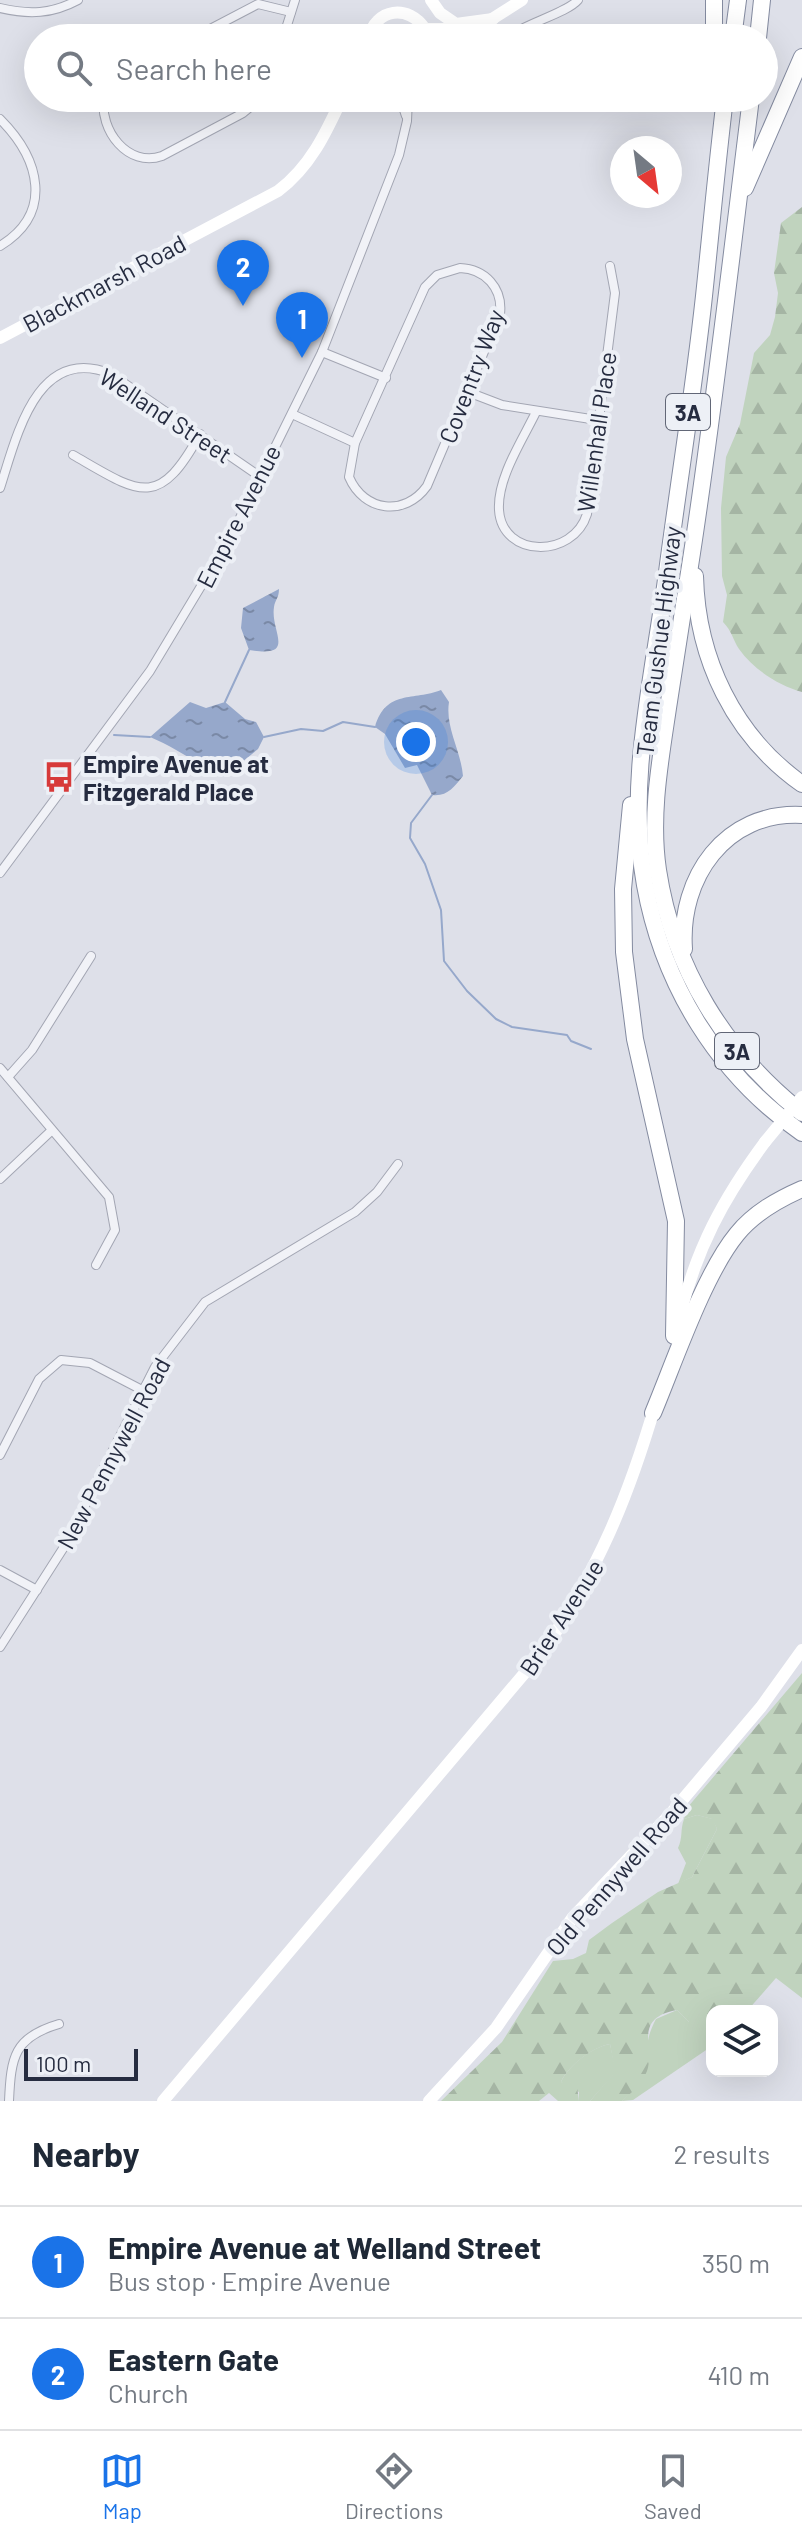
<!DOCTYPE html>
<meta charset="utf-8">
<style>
body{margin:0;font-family:Barlow,sans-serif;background:#f6f6f7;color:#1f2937}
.controls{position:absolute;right:24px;bottom:24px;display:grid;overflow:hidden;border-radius:16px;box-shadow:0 8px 32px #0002}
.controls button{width:72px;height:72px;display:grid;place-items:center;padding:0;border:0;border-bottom:2px solid #e0e1e3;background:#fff;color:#1f2937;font:40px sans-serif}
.compass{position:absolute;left:610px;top:136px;width:72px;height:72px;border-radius:50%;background:#fff;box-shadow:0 8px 32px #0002;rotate:151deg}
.scale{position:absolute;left:24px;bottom:20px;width:114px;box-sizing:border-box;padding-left:8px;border:4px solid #262c40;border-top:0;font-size:22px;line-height:28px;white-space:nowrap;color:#262c40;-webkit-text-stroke:6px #edf0f6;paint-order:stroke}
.you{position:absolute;left:416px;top:742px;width:28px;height:28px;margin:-20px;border:6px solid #fff;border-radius:50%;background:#1a73e8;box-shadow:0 0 0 12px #1a73e833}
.badge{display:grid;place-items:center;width:52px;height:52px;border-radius:50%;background:#1a73e8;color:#fff;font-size:26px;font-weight:700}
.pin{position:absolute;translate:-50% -66px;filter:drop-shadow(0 2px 4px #0008)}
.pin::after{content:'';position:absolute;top:42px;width:28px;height:24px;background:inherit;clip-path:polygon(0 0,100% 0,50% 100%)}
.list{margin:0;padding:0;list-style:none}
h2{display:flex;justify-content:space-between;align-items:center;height:104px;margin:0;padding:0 32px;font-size:34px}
h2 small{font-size:26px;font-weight:400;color:#747a83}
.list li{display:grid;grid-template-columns:52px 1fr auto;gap:24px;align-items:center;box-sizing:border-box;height:112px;padding:0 32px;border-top:2px solid #e0e1e3}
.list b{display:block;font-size:30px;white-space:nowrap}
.list p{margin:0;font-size:26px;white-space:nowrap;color:#747a83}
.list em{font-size:26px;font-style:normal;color:#747a83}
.icon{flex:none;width:44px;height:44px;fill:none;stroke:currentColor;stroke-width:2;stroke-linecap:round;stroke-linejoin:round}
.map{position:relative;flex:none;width:802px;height:2101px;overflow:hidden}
.search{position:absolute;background:#fff;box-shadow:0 8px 32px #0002;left:24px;right:24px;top:24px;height:88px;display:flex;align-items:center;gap:20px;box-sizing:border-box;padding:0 28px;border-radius:44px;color:#747a83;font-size:30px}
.sheet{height:328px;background:#fff}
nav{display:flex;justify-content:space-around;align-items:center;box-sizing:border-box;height:112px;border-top:2px solid #e0e1e3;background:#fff;font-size:22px;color:#747a83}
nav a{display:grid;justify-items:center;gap:4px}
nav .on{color:#1a73e8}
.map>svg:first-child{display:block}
.grass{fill:#c0d3be}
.forest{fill:url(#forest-firs)}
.water{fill:url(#water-ripples)}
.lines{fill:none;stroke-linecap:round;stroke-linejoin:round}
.stream{stroke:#96a8cb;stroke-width:2}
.street-casing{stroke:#a3a6b3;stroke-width:10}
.highway-casing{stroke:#848ba0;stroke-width:18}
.street{stroke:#f1f2f7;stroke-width:8}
.secondary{stroke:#fff;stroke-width:12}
.highway{stroke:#fff;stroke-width:16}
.secondary-bridge{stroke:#fff;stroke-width:12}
.labels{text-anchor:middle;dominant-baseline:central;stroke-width:8;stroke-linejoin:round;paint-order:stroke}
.shield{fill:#edf0f6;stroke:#626777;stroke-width:2}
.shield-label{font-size:22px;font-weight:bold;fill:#262c40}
.street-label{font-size:24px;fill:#262c40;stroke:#edf0f6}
.poi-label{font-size:24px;font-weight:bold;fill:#262c40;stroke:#edf0f6;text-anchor:start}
</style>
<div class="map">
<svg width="802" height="2101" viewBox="0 0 802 2101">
<defs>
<pattern id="forest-firs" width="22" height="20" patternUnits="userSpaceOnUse" patternTransform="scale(2)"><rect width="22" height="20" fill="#c0d3be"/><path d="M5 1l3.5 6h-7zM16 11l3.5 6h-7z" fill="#a5b5a4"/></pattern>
<pattern id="water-ripples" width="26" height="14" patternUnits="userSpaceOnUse" patternTransform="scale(2)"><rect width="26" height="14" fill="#96a8cb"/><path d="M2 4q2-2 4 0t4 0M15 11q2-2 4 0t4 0" fill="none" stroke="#7a89a6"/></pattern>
</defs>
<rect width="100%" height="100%" fill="#dee0e9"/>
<!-- grass -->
<g class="grass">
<path d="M 697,1815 L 713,1819 L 717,1829 L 692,1877 L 678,1884 L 686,1863 L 678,1848 C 683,1838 680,1830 684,1819 Z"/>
<path d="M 677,2010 L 689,2022 L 712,2022 L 712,2046 L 633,2100 L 622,2101 C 663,2065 635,2058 656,2019 Z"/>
<path d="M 610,2044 L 616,2072 L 590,2101 L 579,2101 L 579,2092 L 561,2082 C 569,2065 592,2047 610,2044 Z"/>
</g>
<!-- forest -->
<g class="forest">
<path d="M 802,207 L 802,692 C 778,685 754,670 739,649 C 733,640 732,631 723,622 L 727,595 L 722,576 L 721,508 L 726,457 L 740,424 L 754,353 L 770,335 L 775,317 L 778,293 L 774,273 L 781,223 Z"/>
<path d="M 802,1673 L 802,1998 L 776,1978 L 747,2011 L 712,2011 L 712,2022 L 689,2022 L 677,2010 C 632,2018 655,2049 647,2071 C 642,2084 631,2093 622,2101 L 590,2101 L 615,2072 L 610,2044 C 593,2047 569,2065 561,2082 L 577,2086 L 579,2101 L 558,2101 L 549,2093 L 539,2101 L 441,2101 L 502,2042 L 553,1961 L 573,1959 L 586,1953 L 589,1940 L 612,1923 L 658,1892 L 692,1877 L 717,1829 L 712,1819 L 697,1815 L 684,1819 L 687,1808 Z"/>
</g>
<!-- water -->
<g class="water">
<path d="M 279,589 C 279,598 275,600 274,607 C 270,632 298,658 249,650 L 241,628 L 243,608 Z"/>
<path d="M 441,690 L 449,702 C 445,727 461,751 463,776 C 454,787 447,797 432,795 L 417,765 L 405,768 L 385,734 L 375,727 C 386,689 414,701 441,690 Z"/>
<path d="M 190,702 L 206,708 L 225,702 L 245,719 L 256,722 L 264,737 L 258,749 L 224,777 C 198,765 177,748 150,737 Z"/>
</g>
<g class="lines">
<!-- stream -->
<g class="stream">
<polyline points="225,702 249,650"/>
<polyline points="114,735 150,737"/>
<polyline points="264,737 301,729 323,731 343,722 375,727"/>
<polyline points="432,795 411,823 410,838 425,864 441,910 444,961 467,991 496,1019 512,1027 567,1035 571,1041 591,1049"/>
</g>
<defs>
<g id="street">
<path d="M 0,8 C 29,15 52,14 78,0"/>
<polyline points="193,38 258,4 291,12"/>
<polyline points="283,38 295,0"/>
<path d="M 506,38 C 526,23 567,13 578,0"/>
<path d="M 104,98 C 99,130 128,168 162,156 L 243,113 L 261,98"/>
<polyline points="400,98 406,116"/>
<path d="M 0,119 C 40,159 54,213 0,246"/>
<path d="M 460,268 C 485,269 503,288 500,314 L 427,486 C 405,517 364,512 349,477 L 355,443 L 425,287 L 437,275 Z"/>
<polyline points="322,352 386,378"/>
<polyline points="468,392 502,405 597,420"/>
<path d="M 536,412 C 523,439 497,478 499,510 C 502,558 573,559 587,514 L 615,293 L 610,266"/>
<polyline points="292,414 355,443"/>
<path d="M 73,455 C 139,493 158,511 200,434"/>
<path d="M 0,488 C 17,435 37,344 111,374 L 259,476"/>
<polyline points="0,873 150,671 230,538 322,352 399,155 407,121 408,98"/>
<polyline points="0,1068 109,1197 115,1230 96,1265"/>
<polyline points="8,1077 32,1050 91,956"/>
<polyline points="0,1179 51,1131"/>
<polyline points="0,1455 39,1379 61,1360 90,1363 142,1390"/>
<polyline points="0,1570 37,1590"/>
<polyline points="0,1647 64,1547 155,1367 205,1302 355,1212 377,1192 398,1164"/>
<path d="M 9,2101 C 11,2057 14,2037 59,2024"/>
</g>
<g id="highway">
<polyline points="714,0 714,38"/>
<polyline points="733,38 738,0"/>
<polyline points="758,38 762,0"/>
<path d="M 725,98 C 717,164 711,230 704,296 C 694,389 679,480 667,572 C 654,674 626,782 645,885 C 663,985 718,1075 802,1133"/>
<path d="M 751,98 C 732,250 715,402 692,553 C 684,605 676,657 668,708 C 660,762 650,816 658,870 C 673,969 725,1052 802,1113"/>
<polyline points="745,188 802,57"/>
<path d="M 695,576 C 697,659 734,736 802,784"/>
<polyline points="631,805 623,889 624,952 635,1039 676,1221 674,1336"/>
<path d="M 684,949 C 679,878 725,811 802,815"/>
<path d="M 653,1413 C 674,1363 704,1274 737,1234 C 754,1213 777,1200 802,1189"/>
</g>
</defs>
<!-- street casing -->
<use href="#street" class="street-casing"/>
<!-- highway casing -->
<use href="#highway" class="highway-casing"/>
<!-- street -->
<use href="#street" class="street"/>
<!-- secondary -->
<g class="secondary">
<polyline points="431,0 440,13 456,24 493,19"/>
<polyline points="425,29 465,29"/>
<path d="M 369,38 C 375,8 409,4 425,29"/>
<polyline points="462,38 522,0"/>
<path d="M 0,338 L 278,191 C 310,167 326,133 342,98"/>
<path d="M 679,1318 C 697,1248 722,1200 765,1142"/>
<path d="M 163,2101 L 545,1649 C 599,1566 627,1501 655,1406"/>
<polyline points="429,2101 496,2028 573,1917 673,1811 761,1707 802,1650"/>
</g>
<!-- highway -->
<use href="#highway" class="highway"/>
<!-- secondary-bridge -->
<polyline class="secondary-bridge" points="765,1142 802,1097"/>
</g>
<!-- icons -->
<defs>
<symbol id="bus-bare" viewBox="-9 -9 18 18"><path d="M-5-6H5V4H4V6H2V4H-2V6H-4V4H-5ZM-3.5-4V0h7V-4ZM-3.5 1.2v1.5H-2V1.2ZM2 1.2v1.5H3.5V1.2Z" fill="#d73a3a" stroke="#edf0f6" stroke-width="2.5" paint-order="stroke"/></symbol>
</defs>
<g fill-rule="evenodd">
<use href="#bus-bare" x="37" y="755" width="44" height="44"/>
</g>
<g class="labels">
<!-- shield labels -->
<g class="shield">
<rect x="666" y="394" width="44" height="36" rx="6"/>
<rect x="715" y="1033" width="44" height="36" rx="6"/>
</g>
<g class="shield-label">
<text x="688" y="412">3A</text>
<text x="737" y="1051">3A</text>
</g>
<!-- street labels -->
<g class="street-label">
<text transform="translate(104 283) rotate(-28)">Blackmarsh Road</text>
<text transform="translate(471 376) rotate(-69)">Coventry Way</text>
<text transform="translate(166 415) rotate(33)">Welland Street</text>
<text transform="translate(596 432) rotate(-82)">Willenhall Place</text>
<text transform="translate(238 516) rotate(-63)">Empire Avenue</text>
<text transform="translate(658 641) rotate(-83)">Team Gushue Highway</text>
<text transform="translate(113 1453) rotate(-62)">New Pennywell Road</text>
<text transform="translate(561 1617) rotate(-57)">Brier Avenue</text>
<text transform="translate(616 1876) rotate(-49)">Old Pennywell Road</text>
</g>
<!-- poi labels -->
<g class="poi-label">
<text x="83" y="763">Empire Avenue at<tspan x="83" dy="28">Fitzgerald Place</tspan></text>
</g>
</g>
</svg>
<div class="controls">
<button><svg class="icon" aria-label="layers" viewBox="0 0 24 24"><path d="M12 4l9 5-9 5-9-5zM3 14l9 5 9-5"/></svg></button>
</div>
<svg class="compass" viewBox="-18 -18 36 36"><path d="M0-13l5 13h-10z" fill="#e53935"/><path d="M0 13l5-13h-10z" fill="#747a83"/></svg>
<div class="scale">100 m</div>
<div class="you"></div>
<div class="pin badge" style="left:302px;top:358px">1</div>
<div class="pin badge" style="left:243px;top:306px">2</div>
<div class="search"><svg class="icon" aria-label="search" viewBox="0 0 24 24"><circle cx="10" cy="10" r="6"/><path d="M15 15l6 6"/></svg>Search here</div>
</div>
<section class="sheet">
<h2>Nearby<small>2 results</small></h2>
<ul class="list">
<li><span class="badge">1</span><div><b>Empire Avenue at Welland Street</b><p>Bus stop · Empire Avenue</p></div><em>350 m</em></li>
<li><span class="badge">2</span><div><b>Eastern Gate</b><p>Church</p></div><em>410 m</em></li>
</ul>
</section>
<nav>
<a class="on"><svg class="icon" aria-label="map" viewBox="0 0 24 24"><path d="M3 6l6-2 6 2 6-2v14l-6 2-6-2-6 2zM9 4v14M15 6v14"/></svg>Map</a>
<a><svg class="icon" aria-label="directions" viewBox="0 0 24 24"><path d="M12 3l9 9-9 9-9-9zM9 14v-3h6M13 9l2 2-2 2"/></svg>Directions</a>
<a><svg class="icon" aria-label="saved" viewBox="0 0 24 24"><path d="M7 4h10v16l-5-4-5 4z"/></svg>Saved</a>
</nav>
